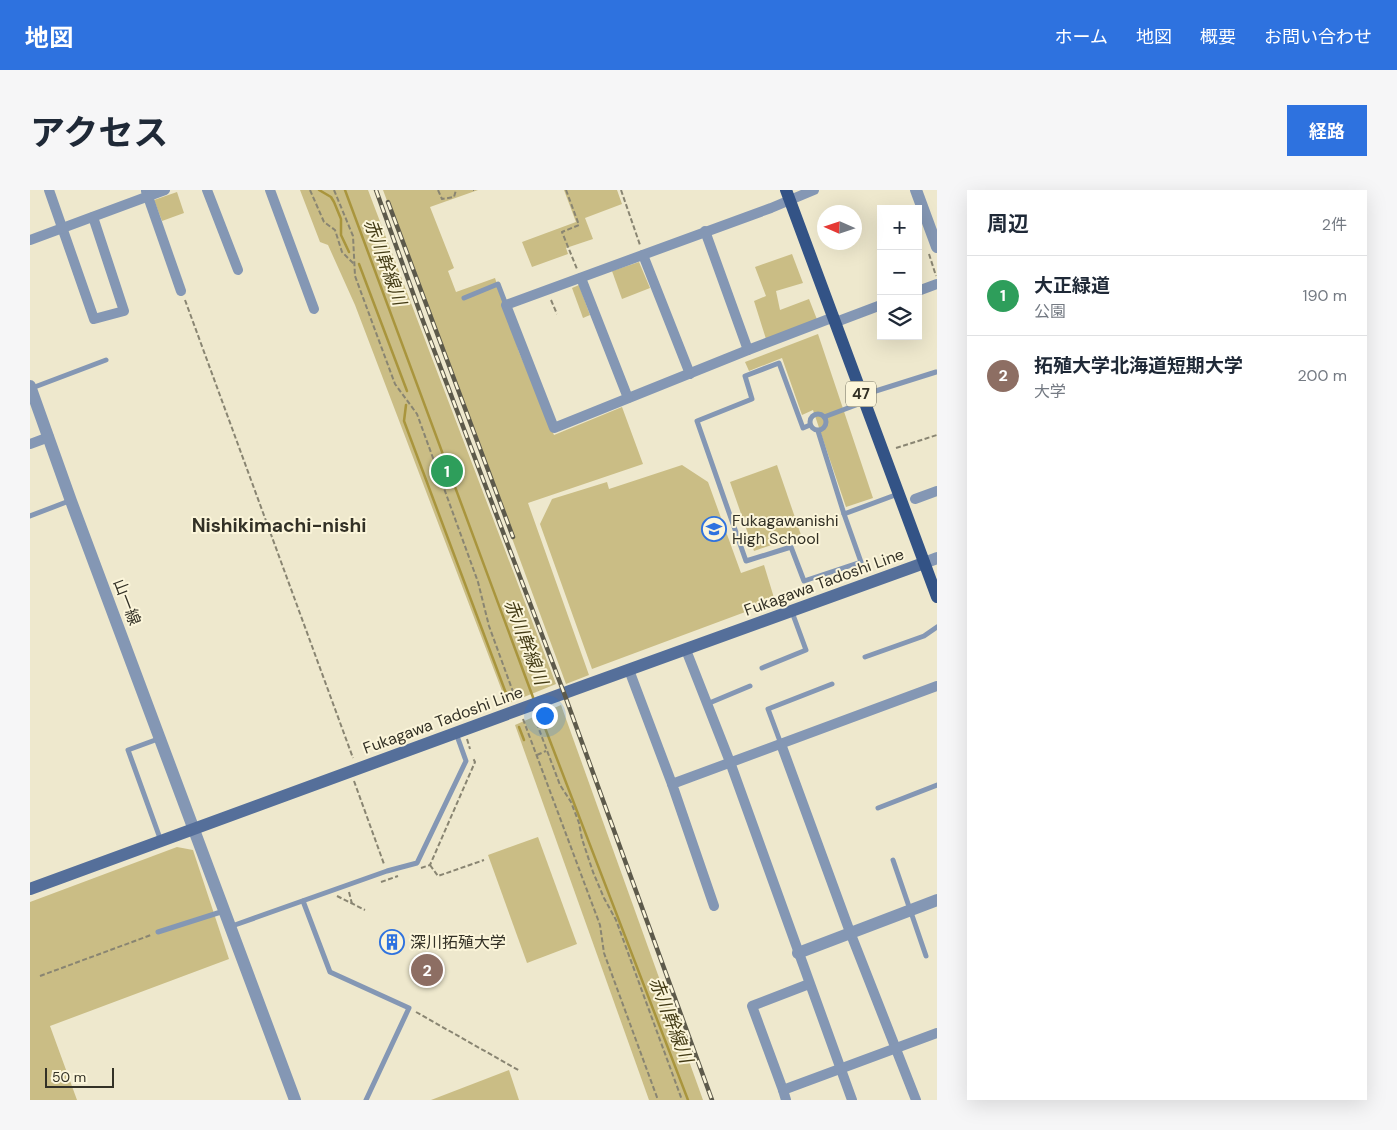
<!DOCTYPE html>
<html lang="ja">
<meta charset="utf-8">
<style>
body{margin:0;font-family:"DM Sans","Noto Sans JP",sans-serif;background:#f6f6f7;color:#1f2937}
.controls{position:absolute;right:15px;top:15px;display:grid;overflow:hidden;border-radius:0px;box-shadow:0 5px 20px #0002}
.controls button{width:45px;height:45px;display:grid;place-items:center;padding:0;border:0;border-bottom:1px solid #e0e1e3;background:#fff;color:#1f2937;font:25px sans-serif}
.compass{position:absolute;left:787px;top:15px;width:45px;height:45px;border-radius:50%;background:#fff;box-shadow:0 5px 20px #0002;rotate:273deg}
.scale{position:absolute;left:15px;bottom:12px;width:69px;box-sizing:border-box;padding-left:5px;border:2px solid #333126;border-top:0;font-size:14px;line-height:18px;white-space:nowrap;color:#333126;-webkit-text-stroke:4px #fbf5da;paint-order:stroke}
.you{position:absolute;left:514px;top:525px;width:18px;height:18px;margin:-12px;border:4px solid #fff;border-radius:50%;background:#1a73e8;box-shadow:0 0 0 8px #1a73e833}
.badge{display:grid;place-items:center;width:32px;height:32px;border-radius:50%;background:#2e72df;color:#fff;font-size:16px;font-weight:700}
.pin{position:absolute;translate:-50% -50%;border:2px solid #fff;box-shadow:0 1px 5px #0006}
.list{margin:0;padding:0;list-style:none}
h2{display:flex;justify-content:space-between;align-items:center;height:65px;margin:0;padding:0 20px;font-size:21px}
h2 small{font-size:16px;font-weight:400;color:#747a83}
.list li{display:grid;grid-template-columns:32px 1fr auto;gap:15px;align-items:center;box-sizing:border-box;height:80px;padding:0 20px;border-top:1px solid #e0e1e3}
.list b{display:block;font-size:19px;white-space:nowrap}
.list p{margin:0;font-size:16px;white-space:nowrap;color:#747a83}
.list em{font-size:16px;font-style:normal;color:#747a83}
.icon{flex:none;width:28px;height:28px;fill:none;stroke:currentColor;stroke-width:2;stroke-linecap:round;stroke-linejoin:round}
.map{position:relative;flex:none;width:907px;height:910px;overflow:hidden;border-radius:0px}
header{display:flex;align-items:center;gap:30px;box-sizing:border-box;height:70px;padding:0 25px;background:#2e72df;color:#fff}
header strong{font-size:24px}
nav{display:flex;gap:28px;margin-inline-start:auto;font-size:18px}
.intro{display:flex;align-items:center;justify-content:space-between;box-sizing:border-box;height:120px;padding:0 30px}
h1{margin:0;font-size:35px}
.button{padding:12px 22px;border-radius:0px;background:#2e72df;color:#fff;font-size:18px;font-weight:700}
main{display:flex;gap:30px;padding:0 30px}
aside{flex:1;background:#fff;border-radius:0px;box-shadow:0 5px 20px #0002}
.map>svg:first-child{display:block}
.green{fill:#cabd85}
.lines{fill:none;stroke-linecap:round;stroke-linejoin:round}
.stream{stroke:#a9953d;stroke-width:2.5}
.path{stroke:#898572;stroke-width:2;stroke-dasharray:5 2.5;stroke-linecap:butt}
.service{stroke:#8497b4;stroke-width:5}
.minor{stroke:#8497b4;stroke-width:10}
.tertiary{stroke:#8497b4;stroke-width:12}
.secondary{stroke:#556f9a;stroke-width:12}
.primary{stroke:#335386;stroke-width:12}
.rail-casing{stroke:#5d5a4b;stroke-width:4.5}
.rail{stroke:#fbf5da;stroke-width:2.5;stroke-dasharray:8;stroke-linecap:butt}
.labels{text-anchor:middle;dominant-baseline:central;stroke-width:4;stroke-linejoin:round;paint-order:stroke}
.shield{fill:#fbf5da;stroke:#6f6c5c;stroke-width:1}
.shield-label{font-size:15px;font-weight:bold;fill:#333126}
.poi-label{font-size:16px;fill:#333126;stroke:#fbf5da;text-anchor:start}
.street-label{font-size:16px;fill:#333126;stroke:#fbf5da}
.water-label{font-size:18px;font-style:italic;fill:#433b15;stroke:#fbf5da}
.quarter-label{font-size:19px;font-weight:bold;fill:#333126;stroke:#fbf5da}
</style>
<header>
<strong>地図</strong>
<nav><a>ホーム</a><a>地図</a><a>概要</a><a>お問い合わせ</a></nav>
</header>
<div class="intro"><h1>アクセス</h1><a class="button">経路</a></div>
<main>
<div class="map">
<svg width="907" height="910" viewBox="0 0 907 910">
<rect width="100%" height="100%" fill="#eee8cd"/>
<!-- green -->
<g class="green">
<polygon points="270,0 338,0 526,494 477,514 325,115 298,55 290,52"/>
<polygon points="353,0 448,0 400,17 424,78 418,81 426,102 465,88 489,162 524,245 592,217 613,274 498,313 559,485 536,494"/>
<polygon points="534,0 587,0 592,14 555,28 563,49 536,58 538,64 502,77 492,52 546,32"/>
<polygon points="147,2 154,23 132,31 124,10"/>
<polygon points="762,64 773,93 746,101 750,120 779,109 788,132 736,149 724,111 736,106 725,77"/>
<polygon points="609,72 620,98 592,109 582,81"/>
<polygon points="549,95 560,125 553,128 542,98"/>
<polygon points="788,144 843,308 816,317 783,220 772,225 752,168 719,181 715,172"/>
<polygon points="652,275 678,292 711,383 734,375 745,411 562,479 510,334 522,309 577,292 579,299"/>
<polygon points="747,275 771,345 724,361 700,292"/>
<polygon points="531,515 673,910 619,910 485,535"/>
<polygon points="508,647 547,754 497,773 458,665"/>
<polygon points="147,657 163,660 199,769 20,836 47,910 0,910 0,712"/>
<polygon points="479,880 489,910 401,910"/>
</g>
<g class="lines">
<!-- stream -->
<g class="stream">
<polyline points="289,0 301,7 304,12 311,29 311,45 319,62"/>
<polyline points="315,0 504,510"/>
<polyline points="329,74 377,201"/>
<polyline points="376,215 374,231 477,506"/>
<polyline points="507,517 658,910"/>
<polyline points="489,537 494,550"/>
</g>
<!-- path -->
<g class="path">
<polyline points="280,0 294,32 305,40 312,62 324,74"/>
<polyline points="304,0 323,46 325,86 365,194 387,224 448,392 459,436 486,510"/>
<polyline points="408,0 412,9 424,7 426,0"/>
<polyline points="443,0 444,0"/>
<polyline points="536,0 549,35 532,42 547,79"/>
<polyline points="591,0 610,55"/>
<polyline points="899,64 906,86"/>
<polyline points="155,110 323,568"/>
<polyline points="521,110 527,124"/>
<polyline points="866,258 907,245"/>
<polyline points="504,526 530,595 541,612 549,633 552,649 563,682 574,708 586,730 652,910"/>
<polyline points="493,529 570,735 574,763 628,910"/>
<polyline points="437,549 440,559"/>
<polyline points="507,565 516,561"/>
<polyline points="324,591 354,674"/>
<polyline points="400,675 408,686 454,670"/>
<polyline points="391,678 400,675 445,572 443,568"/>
<polyline points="351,692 368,686"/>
<polyline points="319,702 322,714"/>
<polyline points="307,706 335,720"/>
<polyline points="10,786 121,745"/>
<polyline points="386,822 490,881"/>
</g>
<!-- service -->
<g class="service">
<polyline points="434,108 468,94 476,115"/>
<polyline points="2,198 76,170"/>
<polyline points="833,205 906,182"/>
<circle cx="788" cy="232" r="8"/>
<polyline points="794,227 834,212"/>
<polyline points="780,235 773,238 749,173 715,186 722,209 667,231 716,371 761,357 774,391 831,372 814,324"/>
<polyline points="788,241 814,324 868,304"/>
<polyline points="0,326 39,311"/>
<polyline points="835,467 894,446 907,437"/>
<polyline points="732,478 776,460 762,422"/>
<polyline points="677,514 720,496"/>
<polyline points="128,549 98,560 131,651"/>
<polyline points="751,554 738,519 802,494"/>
<polyline points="848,618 907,595"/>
<polyline points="863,670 896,766"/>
<polyline points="273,711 300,782 379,818 336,910"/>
<polyline points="202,736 357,681 387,673 436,571 426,543"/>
<polyline points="128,742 194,721"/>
</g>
<!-- minor -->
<g class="minor">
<polyline points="19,0 64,129 94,121 63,27"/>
<polyline points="177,0 208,80"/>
<polyline points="240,0 284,119"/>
<polyline points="784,0 741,18 476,115 524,238 718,160 804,127"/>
<polyline points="116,1 151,101"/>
<polyline points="675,41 718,160"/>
<polyline points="0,50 135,0"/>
<polyline points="613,65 660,184"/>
<polyline points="551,88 598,208"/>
<polyline points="888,101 907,94"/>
<polyline points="806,132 851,115"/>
<polyline points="0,254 19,247"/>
<polyline points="885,309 907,301"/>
<polyline points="656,460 700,572 822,910"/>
<polyline points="599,480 642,594"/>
<polyline points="751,554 820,742 886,910"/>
<polyline points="684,716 642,594 907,496"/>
<polyline points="753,900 722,816 779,794"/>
<polyline points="756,910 753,900 907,843"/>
</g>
<!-- tertiary -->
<g class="tertiary">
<polyline points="886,0 907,57"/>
<polyline points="0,196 41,311 265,910"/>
<polyline points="894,373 907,368"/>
<polyline points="768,763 907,710"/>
</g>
<!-- secondary -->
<polyline class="secondary" points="0,699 540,501 894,373"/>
<!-- primary -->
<polyline class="primary" points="756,0 907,407"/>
<defs>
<g id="rail">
<polyline points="346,0 393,131 534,503 682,910"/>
<polyline points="358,12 483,347"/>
</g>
</defs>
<!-- rail casing -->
<use href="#rail" class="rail-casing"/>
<!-- rail -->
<use href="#rail" class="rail"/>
</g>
<!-- icons -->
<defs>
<symbol id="school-ring" viewBox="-11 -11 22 22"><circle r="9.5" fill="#fbf5da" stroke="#2e72df" stroke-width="1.5"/><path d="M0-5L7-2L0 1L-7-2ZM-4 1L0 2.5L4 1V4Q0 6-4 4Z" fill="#2e72df"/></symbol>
<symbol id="building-ring" viewBox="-11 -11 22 22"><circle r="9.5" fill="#fbf5da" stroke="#2e72df" stroke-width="1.5"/><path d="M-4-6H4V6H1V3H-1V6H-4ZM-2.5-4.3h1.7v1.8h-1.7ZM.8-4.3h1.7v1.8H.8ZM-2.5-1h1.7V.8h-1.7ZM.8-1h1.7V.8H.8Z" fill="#2e72df"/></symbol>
</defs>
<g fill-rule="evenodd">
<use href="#school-ring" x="670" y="325" width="28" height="28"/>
<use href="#building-ring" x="348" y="738" width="28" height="28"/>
</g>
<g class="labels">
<!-- shield labels -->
<rect class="shield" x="816" y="191.5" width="30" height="25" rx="4"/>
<g class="shield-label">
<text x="831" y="204">47</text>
</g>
<!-- poi labels -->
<g class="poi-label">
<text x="702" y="330">Fukagawanishi<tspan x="702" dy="18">High School</tspan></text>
<text x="380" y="752">深川拓殖大学</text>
</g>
<!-- street labels -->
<g class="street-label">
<text transform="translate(794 392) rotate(-20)">Fukagawa Tadoshi Line</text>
<text transform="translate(97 412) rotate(69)">山一線</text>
<text transform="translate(413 530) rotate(-20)">Fukagawa Tadoshi Line</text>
</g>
<!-- water labels -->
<g class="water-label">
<text transform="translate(355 72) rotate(70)">赤川幹線川</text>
<text transform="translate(496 452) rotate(69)">赤川幹線川</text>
<text transform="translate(641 830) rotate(69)">赤川幹線川</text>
</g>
<!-- quarter labels -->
<g class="quarter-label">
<text x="249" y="335">Nishikimachi-nishi</text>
</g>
</g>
</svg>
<div class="controls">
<button>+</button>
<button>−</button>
<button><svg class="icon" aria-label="layers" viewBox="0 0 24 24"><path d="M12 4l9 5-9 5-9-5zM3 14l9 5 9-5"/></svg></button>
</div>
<svg class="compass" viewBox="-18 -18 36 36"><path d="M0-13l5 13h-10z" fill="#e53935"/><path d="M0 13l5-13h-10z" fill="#747a83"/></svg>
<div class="scale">50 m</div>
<div class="you"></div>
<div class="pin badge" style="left:417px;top:281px;background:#2e9e5b">1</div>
<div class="pin badge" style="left:397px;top:780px;background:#8d6e63">2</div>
</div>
<aside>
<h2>周辺<small>2件</small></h2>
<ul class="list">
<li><span class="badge" style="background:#2e9e5b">1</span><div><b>大正緑道</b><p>公園</p></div><em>190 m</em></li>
<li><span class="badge" style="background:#8d6e63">2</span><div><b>拓殖大学北海道短期大学</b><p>大学</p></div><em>200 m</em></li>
</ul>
</aside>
</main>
